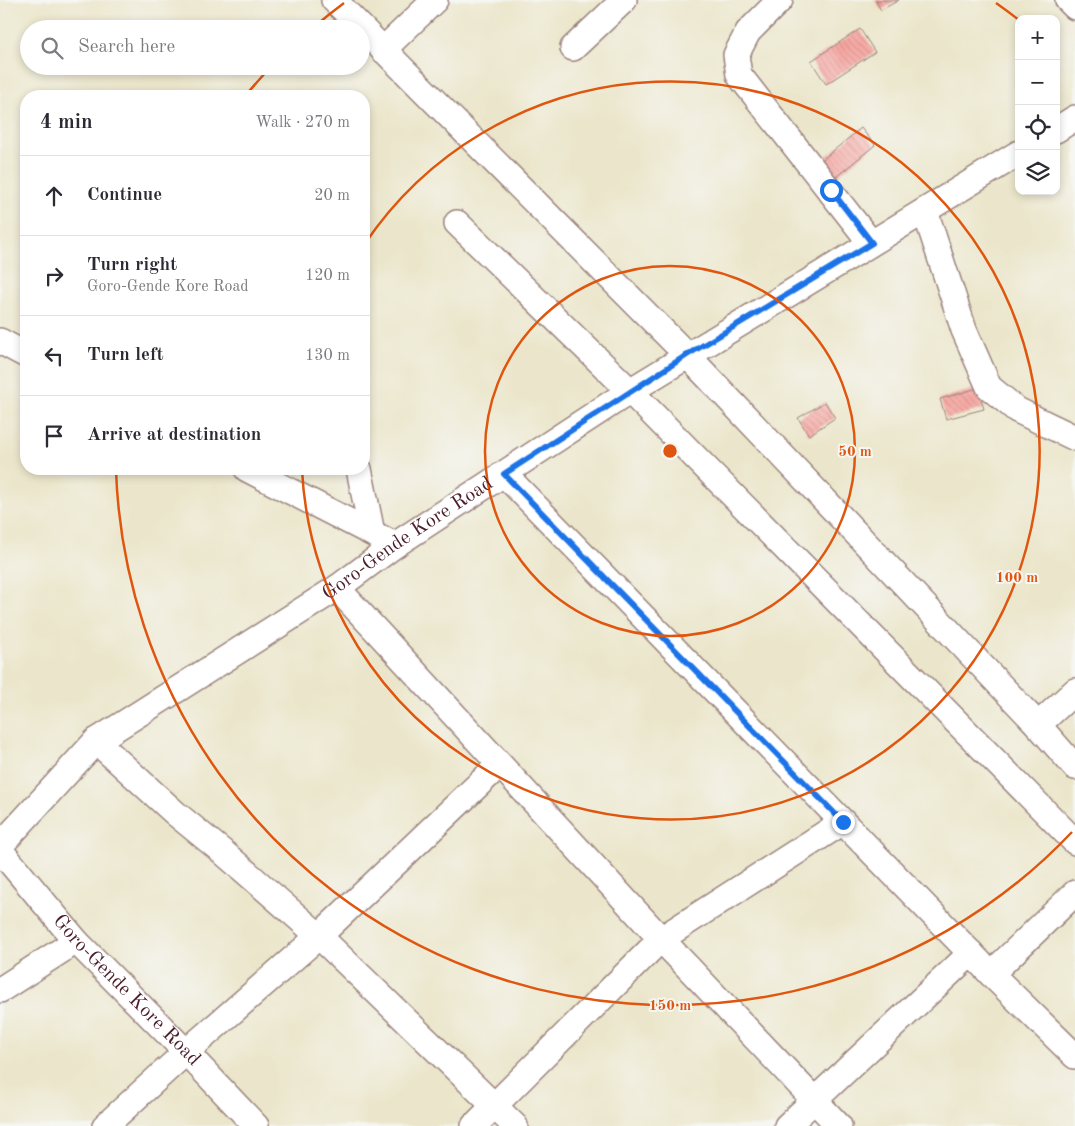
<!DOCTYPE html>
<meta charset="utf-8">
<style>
body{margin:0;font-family:"Old Standard TT",serif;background:#f2f2f3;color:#2b2b33}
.controls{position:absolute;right:15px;top:15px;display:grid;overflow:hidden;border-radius:10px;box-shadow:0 2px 8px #0003}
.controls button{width:45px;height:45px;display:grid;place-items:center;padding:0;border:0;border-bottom:1px solid #e1e1e2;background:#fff;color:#2b2b33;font:25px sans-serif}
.stop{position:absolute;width:15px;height:15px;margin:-11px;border:4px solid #1a73e8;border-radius:50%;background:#fff}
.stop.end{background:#1a73e8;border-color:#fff;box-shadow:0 1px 5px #0008}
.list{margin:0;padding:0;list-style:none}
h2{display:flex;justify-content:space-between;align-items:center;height:65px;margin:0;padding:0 20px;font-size:21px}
h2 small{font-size:16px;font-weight:400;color:#7c7c81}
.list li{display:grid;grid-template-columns:32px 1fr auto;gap:15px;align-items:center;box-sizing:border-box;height:80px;padding:0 20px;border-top:1px solid #e1e1e2}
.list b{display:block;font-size:19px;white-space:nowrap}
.list p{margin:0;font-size:16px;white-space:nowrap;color:#7c7c81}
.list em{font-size:16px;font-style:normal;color:#7c7c81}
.icon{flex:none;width:28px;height:28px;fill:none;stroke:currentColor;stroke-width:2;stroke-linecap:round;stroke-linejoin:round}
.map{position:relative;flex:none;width:1075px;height:1126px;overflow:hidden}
.search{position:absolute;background:#fff;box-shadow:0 2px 8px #0003;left:20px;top:20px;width:350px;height:55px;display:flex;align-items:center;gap:12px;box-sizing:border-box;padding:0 18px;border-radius:28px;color:#7c7c81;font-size:19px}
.panel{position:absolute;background:#fff;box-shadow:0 2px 8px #0003;left:20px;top:90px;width:350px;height:385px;border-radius:20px}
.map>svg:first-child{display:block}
.building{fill:url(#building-back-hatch)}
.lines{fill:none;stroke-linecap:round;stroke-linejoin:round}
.street-casing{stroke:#9a827b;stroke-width:28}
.street{stroke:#fff;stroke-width:25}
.route{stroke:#1a73e8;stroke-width:6}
.ring{fill:none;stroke:#e0560e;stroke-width:2.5}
.labels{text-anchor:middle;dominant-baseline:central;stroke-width:4;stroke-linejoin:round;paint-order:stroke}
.street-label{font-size:20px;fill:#4a1f2b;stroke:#f6f6f2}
.centre{fill:#e0560e;stroke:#f6f6f2;stroke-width:2.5}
.ring-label{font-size:15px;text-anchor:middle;font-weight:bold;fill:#e0560e;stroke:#f6f6f2;stroke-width:4;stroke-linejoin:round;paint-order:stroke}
</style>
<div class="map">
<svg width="1075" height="1126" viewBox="0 0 1075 1126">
<defs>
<pattern id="building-back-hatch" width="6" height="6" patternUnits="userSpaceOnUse" patternTransform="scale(1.25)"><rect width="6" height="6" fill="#f8a29d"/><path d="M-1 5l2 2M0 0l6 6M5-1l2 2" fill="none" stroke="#cb8380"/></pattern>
</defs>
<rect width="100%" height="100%" fill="#f6f6f2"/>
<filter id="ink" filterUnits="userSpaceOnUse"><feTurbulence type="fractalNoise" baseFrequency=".02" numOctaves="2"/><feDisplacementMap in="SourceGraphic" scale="10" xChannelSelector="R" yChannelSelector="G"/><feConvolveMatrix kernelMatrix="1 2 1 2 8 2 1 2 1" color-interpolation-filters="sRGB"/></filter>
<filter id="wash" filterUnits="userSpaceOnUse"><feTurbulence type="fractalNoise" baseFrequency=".0096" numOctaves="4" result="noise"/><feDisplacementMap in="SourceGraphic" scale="20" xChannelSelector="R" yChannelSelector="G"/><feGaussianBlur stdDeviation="1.12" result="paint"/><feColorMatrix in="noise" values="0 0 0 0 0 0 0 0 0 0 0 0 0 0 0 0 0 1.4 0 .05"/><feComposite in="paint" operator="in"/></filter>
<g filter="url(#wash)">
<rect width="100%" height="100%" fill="#ebe6cb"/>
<g id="blocks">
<!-- building -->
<g class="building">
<polygon points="875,0 899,0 881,10"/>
<polygon points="860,29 875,52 826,84 811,61"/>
<polygon points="861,128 875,145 836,177 822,160"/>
<polygon points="978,388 984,409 946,419 940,399"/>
<polygon points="825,402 835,418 809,435 798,418"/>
</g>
</g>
</g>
<g filter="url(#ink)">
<use href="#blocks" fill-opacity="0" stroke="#9a827b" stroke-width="1"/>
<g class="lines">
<defs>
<g id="street">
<polyline points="334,0 687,355 1038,725 1075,767"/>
<polyline points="780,0 748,32 736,55 739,75 871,243"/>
<polyline points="1068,0 1075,7"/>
<polyline points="573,48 624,0"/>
<polyline points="383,50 435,0"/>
<polyline points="1056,130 1075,118"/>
<polyline points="925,211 964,330 989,387 1017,410 1075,438"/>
<polyline points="457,223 630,391 1075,842"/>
<polyline points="0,341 26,355"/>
<polyline points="247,469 395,545"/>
<polyline points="359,469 372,533"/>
<polyline points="504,474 991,974 1075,1056"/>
<polyline points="337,588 661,939 839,1126"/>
<polyline points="1038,725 1075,691"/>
<polyline points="96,741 175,813 224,853 319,936 515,1126"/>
<path id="s1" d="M 0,846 L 96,741 L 337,588 L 395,545 L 630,391 L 1019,153"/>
<path id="s2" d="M 0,850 L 76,941 L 186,1052 L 256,1126"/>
<polyline points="991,974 1075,893"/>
<polyline points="0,990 76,941"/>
<polyline points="105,1126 186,1052 319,936 499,765"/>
<polyline points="474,1126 661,939 843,822"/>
<polyline points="787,1126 971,953"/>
</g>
</defs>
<!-- street casing -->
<use href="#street" class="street-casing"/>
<!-- street -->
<use href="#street" class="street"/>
</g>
</g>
<g class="lines" filter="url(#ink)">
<!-- route -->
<polyline class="route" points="831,190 872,243 687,355 504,474 843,822"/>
</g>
<!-- distance rings -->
<g class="ring">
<circle cx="670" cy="451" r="185"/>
<path d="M364 245A369 369 0 1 1 302 470"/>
<path d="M1072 832A554 554 0 0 1 116 470M246 95A554 554 0 0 1 268 70M314 27A554 554 0 0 1 344 3M996 3A554 554 0 0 1 1019 20"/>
</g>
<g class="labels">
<!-- street labels -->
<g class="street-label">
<text stroke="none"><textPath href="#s1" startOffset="514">Goro-Gende Kore Road</textPath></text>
<text stroke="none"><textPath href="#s2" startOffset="189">Goro-Gende Kore Road</textPath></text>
</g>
</g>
<circle cx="670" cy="451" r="8" class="centre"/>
<g class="ring-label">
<text x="855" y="456">50 m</text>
<text x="1017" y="582">100 m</text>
<text x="670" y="1010">150 m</text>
</g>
</svg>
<div class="controls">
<button>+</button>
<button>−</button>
<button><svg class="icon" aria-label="locate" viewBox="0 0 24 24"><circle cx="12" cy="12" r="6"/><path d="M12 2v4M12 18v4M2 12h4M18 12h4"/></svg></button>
<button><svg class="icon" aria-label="layers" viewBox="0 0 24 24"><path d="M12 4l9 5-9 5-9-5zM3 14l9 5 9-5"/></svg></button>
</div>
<div class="stop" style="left:831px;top:190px"></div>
<div class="stop end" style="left:843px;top:822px"></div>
<div class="search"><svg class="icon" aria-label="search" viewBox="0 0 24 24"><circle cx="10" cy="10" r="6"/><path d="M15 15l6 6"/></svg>Search here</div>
<section class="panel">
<h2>4 min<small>Walk · 270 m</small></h2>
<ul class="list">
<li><svg class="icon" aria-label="ahead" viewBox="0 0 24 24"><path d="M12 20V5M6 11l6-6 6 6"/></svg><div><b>Continue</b></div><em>20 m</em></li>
<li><svg class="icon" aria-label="right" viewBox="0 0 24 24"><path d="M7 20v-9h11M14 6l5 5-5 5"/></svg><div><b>Turn right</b><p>Goro-Gende Kore Road</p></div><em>120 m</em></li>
<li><svg class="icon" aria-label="left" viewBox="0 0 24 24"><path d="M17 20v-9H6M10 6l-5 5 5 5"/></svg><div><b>Turn left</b></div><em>130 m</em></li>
<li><svg class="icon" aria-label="arrive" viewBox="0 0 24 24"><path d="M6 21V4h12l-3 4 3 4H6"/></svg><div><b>Arrive at destination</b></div></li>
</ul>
</section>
</div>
